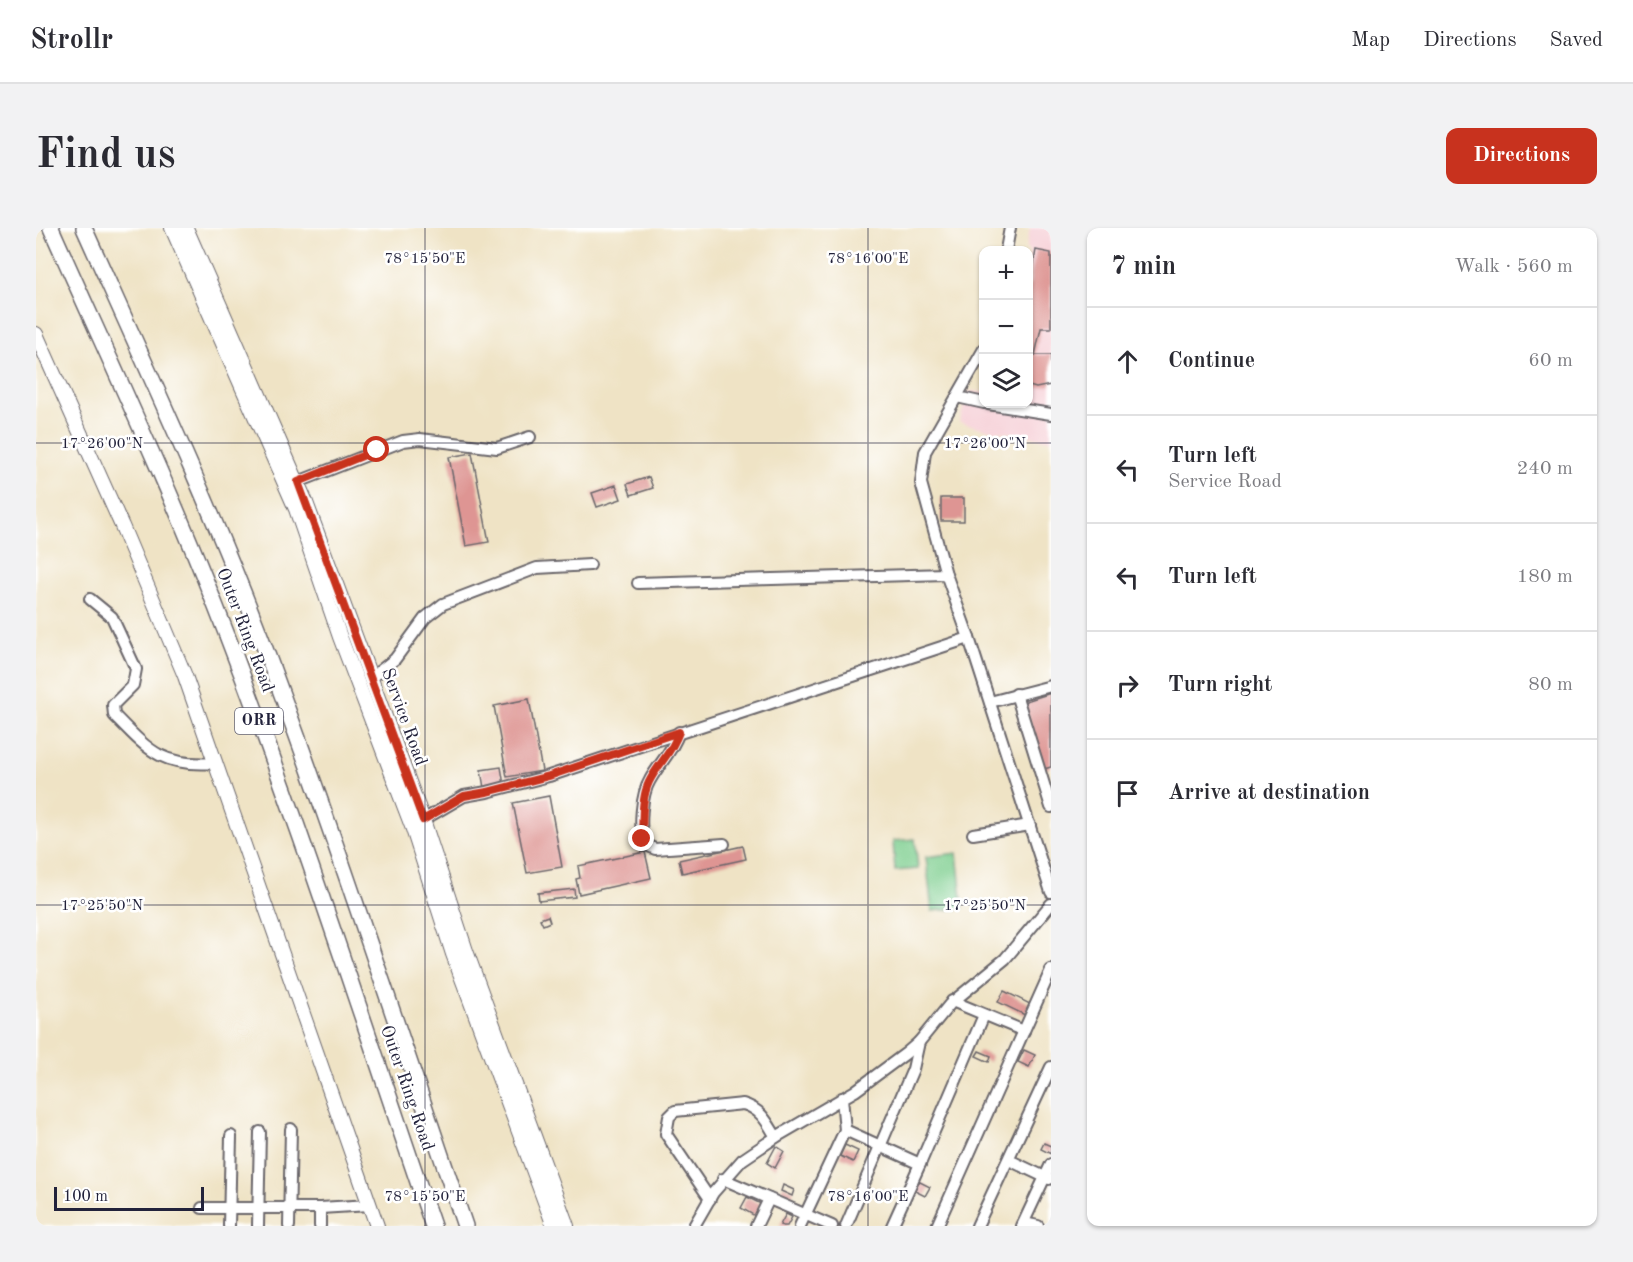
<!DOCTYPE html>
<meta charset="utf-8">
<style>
body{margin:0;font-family:"Old Standard TT",serif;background:#f2f2f3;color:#2b2b33}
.controls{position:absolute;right:18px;top:18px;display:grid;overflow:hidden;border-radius:12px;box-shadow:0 2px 4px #0004}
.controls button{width:54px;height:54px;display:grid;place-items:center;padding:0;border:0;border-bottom:2px solid #e1e1e2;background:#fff;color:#2b2b33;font:30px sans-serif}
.scale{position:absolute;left:18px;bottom:15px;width:150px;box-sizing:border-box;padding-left:6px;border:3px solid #22223b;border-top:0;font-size:16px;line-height:21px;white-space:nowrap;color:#22223b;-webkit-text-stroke:4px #fff;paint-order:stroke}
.stop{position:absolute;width:18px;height:18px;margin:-14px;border:4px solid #c8321e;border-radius:50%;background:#fff}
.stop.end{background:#c8321e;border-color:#fff;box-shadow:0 2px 6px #0008}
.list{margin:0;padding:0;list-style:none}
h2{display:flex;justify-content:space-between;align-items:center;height:78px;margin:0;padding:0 24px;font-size:26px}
h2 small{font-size:20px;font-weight:400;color:#7c7c81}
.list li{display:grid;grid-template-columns:39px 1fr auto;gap:18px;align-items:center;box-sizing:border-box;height:108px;padding:0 24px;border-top:2px solid #e1e1e2}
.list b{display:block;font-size:22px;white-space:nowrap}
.list p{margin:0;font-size:20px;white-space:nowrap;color:#7c7c81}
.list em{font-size:20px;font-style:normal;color:#7c7c81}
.icon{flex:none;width:33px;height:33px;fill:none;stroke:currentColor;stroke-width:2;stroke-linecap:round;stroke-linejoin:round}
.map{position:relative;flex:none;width:1015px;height:998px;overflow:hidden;border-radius:12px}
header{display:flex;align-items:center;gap:36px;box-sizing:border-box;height:84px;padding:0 30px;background:#fff;border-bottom:2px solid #e1e1e2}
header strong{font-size:28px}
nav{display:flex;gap:33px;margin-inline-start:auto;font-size:21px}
.intro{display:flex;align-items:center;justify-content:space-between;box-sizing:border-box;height:144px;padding:0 36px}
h1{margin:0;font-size:42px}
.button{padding:15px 27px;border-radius:12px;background:#c8321e;color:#fff;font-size:21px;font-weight:700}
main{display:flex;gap:36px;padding:0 36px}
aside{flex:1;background:#fff;border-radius:12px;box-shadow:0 2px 4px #0004}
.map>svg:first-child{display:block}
.built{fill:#f6cfd6}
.green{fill:#7fcf90;stroke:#507866;stroke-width:1.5}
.building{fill:#de9593}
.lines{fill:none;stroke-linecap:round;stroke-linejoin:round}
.minor-casing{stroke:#6a666b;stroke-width:14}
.major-casing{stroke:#6a666b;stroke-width:16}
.highway-casing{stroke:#6a666b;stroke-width:18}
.minor{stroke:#fff;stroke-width:10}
.major{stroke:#fff;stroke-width:14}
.highway{stroke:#fff;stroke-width:15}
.route{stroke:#c8321e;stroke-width:8}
.ticks{fill:none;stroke:#22223b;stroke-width:1.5;stroke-opacity:0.45}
.labels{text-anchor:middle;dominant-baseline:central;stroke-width:5;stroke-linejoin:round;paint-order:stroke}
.shield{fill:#fff;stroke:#646476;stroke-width:1.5}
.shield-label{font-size:16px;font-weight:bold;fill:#22223b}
.street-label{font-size:18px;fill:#22223b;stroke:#fff}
.ticks-label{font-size:15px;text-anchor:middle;fill:#22223b;stroke:#fff;stroke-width:5;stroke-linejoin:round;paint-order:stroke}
</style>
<header>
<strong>Strollr</strong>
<nav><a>Map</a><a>Directions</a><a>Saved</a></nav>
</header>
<div class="intro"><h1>Find us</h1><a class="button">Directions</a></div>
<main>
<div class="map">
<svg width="1015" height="998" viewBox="0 0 1015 998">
<rect width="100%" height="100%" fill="#fff"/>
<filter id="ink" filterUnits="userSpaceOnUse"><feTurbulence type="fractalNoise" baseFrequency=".0167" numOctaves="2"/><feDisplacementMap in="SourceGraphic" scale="12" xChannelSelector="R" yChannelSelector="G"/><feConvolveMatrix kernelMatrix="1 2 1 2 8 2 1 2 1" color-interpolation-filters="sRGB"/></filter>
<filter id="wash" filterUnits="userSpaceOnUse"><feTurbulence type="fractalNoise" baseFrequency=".008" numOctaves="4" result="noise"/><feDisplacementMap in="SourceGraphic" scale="24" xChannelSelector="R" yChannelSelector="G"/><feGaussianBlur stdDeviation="1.35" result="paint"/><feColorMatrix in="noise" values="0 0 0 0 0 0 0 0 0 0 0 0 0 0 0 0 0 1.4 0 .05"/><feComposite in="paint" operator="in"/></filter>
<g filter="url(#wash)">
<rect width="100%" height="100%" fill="#efe3c5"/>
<!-- built -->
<polygon class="built" points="994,0 1015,0 1015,212 953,202 923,194 933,163 947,164 948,176 993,176 993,22 990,22"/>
<!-- green -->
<g class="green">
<polygon points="879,611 882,641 859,643 857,613"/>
<polygon points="921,625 927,680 896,683 890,629"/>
</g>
<g id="blocks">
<!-- building -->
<g class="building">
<polygon points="1000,22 1015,25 1015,100 1005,100 999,127 1015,127 1015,157 1000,160 993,158 993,142 996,137 993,135 993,62"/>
<polygon points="436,225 453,314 430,318 413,229"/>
<polygon points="613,249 617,260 595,267 591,256"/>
<polygon points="580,257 585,271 561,279 556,265"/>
<rect x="905" y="270" width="23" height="23"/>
<polygon points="1015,465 1015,539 1008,541 987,474"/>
<polygon points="493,471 506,543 471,549 458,478"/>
<polygon points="465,539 468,557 448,560 445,542"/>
<polygon points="513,568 526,639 491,645 477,575"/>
<polygon points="707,618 710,631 646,645 643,632"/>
<polygon points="609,624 615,650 543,666 540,651 544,650 542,638"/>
<polygon points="538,661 539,669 503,673 502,665"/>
<polygon points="512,688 514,694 507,697 504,691"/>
<polygon points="968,763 994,776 989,787 962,774"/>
<polygon points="988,822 999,827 993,839 982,834"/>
<polygon points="943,823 955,828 953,834 940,828"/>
<polygon points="1008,915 1015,918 1015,926 1005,921"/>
<polygon points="809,917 822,923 817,934 804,928"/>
<polygon points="740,918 748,923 739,940 731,935"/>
<polygon points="882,953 894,959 889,968 877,962"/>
<polygon points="747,957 758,962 756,968 745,963"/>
<polygon points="711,969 725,976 719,988 705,980"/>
<polygon points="750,986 756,989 751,998 747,998 744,997"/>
</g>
</g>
</g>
<g filter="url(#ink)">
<use href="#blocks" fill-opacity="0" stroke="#6a666b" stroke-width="1.5"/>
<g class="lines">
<defs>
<g id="minor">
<polyline points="970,22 974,0"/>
<polyline points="948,121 889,224 885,255 910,346 933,410 1015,664"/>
<polyline points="921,169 948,175"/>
<polyline points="952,176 1015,186"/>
<polyline points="262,254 367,213 384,211 461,220 494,209"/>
<polyline points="602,355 910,346"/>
<path d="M 54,371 L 76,389 L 100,441 L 97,457 L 77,477 L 78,487 C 114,524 126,539 180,535"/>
<polyline points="335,450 359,431 389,390 407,376 501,340 554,337"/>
<polyline points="980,466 1015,579"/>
<polyline points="954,474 1015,458"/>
<path d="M 643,504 C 635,526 624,534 614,552 C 605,567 603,599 608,616 L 619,621 L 688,616"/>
<polyline points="387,592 428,568 451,564 513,548 933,410"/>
<polyline points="937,606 994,597"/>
<polyline points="916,773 988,803"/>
<polyline points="809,902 884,936 856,998"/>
<polyline points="973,932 1013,951"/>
<polyline points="884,936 948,787"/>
<polyline points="687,951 796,998"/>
<path d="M 674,971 L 630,906 L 633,889 L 639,883 L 707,876 C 725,881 731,894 740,909"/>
<polyline points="166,980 284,980 334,977"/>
<polyline points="988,995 1002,998"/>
<polyline points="193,998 195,908"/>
<polyline points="222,998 224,904"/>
<polyline points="253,998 255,901"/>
<polyline points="284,998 284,980"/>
<polyline points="658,998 677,965 706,932 740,909 819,863 869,826 883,814 914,776 969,731 1015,676"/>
<polyline points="720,998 733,971"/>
<polyline points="764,998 809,902 806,870"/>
<polyline points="810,998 877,841 883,814"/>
<polyline points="901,998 1015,742"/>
<polyline points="941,998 1015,839"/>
<polyline points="986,998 1015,936"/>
</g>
<g id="major">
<polyline points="136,0 260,281 304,409 377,601 417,726 518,998"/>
<polyline points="150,0 269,272 387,592 430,723 531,998"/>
<polyline points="0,106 86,298 149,448 341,998"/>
</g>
<g id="highway">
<path d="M 15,0 C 71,126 130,251 180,379 C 260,583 326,791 397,998"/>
<path d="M 48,0 C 109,136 172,271 225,410 C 298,604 362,802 429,998"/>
</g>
</defs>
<!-- minor casing -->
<use href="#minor" class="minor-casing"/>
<!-- major casing -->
<use href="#major" class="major-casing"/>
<!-- highway casing -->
<use href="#highway" class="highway-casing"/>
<!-- minor -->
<use href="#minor" class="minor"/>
<!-- major -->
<use href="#major" class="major"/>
<!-- highway -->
<use href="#highway" class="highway"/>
</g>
</g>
<g class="lines" filter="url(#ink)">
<!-- route -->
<path class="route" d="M 341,222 L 262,254 L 387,592 L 428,568 L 451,564 L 513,548 L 643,504 C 635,527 622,535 613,554 C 605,571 607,593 606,611"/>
</g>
<!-- ticks -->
<path class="ticks" d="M 389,0 L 389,998M 832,0 L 832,998M 0,215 L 1015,215M 0,677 L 1015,677"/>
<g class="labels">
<!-- shield labels -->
<rect class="shield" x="199" y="480" width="48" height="26" rx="4.5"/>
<g class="shield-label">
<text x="223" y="493">ORR</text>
</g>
<!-- street labels -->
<g class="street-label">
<text transform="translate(209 402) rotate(69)">Outer Ring Road</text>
<text transform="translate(368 489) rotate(70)">Service Road</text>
<text transform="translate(371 860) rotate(71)">Outer Ring Road</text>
</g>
</g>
<g class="ticks-label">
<text x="389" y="35">78°15'50"E</text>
<text x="832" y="35">78°16'00"E</text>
<text x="66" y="220">17°26'00"N</text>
<text x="949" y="220">17°26'00"N</text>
<text x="66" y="682">17°25'50"N</text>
<text x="949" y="682">17°25'50"N</text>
<text x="389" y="973">78°15'50"E</text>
<text x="832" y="973">78°16'00"E</text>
</g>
</svg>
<div class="controls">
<button>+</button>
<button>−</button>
<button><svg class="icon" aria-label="layers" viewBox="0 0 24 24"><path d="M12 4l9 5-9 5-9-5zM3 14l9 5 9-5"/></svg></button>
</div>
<div class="scale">100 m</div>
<div class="stop" style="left:341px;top:222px"></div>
<div class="stop end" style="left:606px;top:611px"></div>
</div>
<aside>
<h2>7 min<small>Walk · 560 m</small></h2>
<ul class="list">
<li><svg class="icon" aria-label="ahead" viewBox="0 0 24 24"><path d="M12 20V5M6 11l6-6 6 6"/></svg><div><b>Continue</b></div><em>60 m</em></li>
<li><svg class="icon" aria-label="left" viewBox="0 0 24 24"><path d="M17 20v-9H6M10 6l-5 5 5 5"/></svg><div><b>Turn left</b><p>Service Road</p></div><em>240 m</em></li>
<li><svg class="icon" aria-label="left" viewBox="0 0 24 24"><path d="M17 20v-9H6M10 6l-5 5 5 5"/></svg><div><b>Turn left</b></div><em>180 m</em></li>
<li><svg class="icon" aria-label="right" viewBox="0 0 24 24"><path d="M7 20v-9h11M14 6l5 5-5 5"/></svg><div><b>Turn right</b></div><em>80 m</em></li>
<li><svg class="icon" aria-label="arrive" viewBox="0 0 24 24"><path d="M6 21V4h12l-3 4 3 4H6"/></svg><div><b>Arrive at destination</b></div></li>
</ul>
</aside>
</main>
